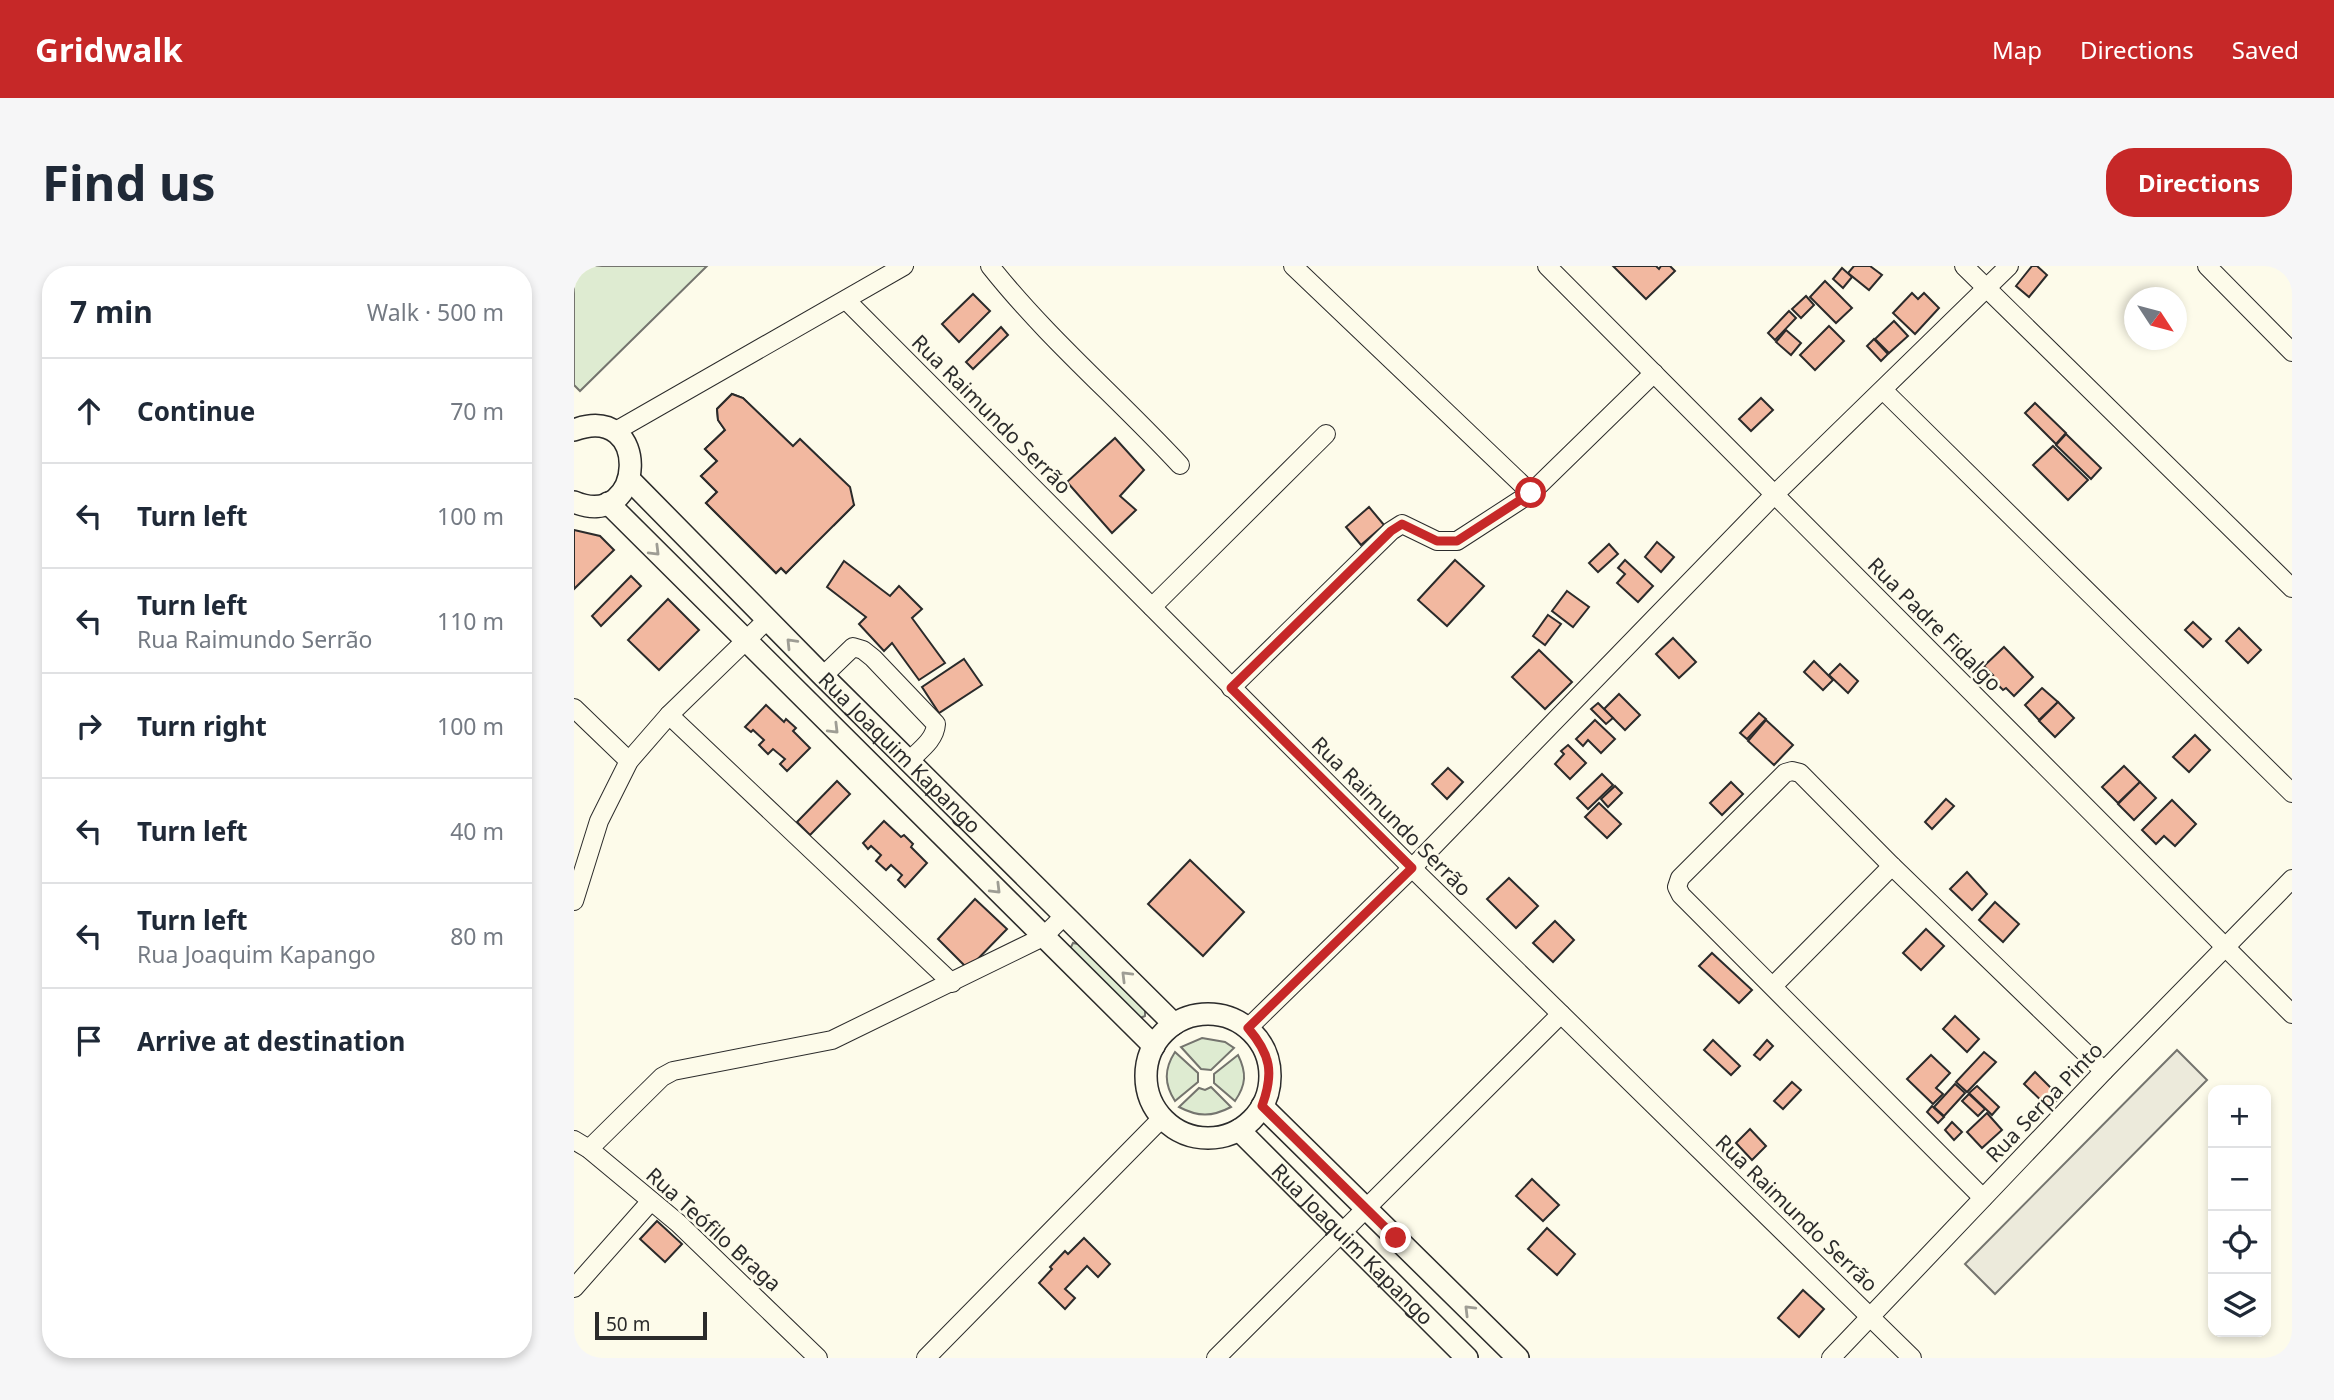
<!DOCTYPE html>
<meta charset="utf-8">
<style>
body{margin:0;font-family:"Noto Sans",sans-serif;background:#f6f6f7;color:#1f2937}
.controls{position:absolute;right:21px;bottom:21px;display:grid;overflow:hidden;border-radius:14px;box-shadow:0 4px 10px #0003}
.controls button{width:63px;height:63px;display:grid;place-items:center;padding:0;border:0;border-bottom:2px solid #e0e1e3;background:#fff;color:#1f2937;font:35px sans-serif}
.compass{position:absolute;left:1550px;top:21px;width:63px;height:63px;border-radius:50%;background:#fff;box-shadow:0 4px 10px #0003;rotate:126deg}
.scale{position:absolute;left:21px;bottom:18px;width:112px;box-sizing:border-box;padding-left:7px;border:4px solid #2b2b2b;border-top:0;font-size:19px;line-height:24px;white-space:nowrap;color:#2b2b2b;-webkit-text-stroke:5px #fdfbea;paint-order:stroke}
.stop{position:absolute;width:21px;height:21px;margin:-16px;border:5px solid #c62828;border-radius:50%;background:#fff}
.stop.end{background:#c62828;border-color:#fff;box-shadow:0 2px 7px #0008}
.list{margin:0;padding:0;list-style:none}
h2{display:flex;justify-content:space-between;align-items:center;height:91px;margin:0;padding:0 28px;font-size:30px}
h2 small{font-size:23px;font-weight:400;color:#747a83}
.list li{display:grid;grid-template-columns:46px 1fr auto;gap:21px;align-items:center;box-sizing:border-box;height:105px;padding:0 28px;border-top:2px solid #e0e1e3}
.list b{display:block;font-size:26px;white-space:nowrap}
.list p{margin:0;font-size:23px;white-space:nowrap;color:#747a83}
.list em{font-size:23px;font-style:normal;color:#747a83}
.icon{flex:none;width:38px;height:38px;fill:none;stroke:currentColor;stroke-width:2;stroke-linecap:round;stroke-linejoin:round}
.map{position:relative;flex:none;width:1718px;height:1092px;overflow:hidden;border-radius:28px}
header{display:flex;align-items:center;gap:42px;box-sizing:border-box;height:98px;padding:0 35px;background:#c62828;color:#fff}
header strong{font-size:33px}
nav{display:flex;gap:38px;margin-inline-start:auto;font-size:24px}
.intro{display:flex;align-items:center;justify-content:space-between;box-sizing:border-box;height:168px;padding:0 42px}
h1{margin:0;font-size:49px}
.button{padding:18px 32px;border-radius:28px;background:#c62828;color:#fff;font-size:24px;font-weight:700}
main{display:flex;gap:42px;padding:0 42px}
aside{flex:1;background:#fff;border-radius:28px;box-shadow:0 4px 10px #0003}
.map>svg:first-child{display:block}
.green{fill:#deebd1;stroke:#74746e;stroke-width:2}
.parking{fill:#eceadb;stroke:#74746e;stroke-width:2}
.building{fill:#f2b8a0;stroke:#2b2b2b;stroke-width:2}
.lines{fill:none;stroke-linecap:round;stroke-linejoin:round}
.minor-casing{stroke:#2b2b2b;stroke-width:20}
.major-casing{stroke:#2b2b2b;stroke-width:24}
.minor{stroke:#fdfbea;stroke-width:18}
.major{stroke:#fdfbea;stroke-width:21}
.oneway{stroke:#9e9d94}
.route{stroke:#c62828;stroke-width:9}
.labels{text-anchor:middle;dominant-baseline:central;stroke-width:5;stroke-linejoin:round;paint-order:stroke}
.street-label{font-size:21px;fill:#2b2b2b;stroke:#fdfbea}
</style>
<header>
<strong>Gridwalk</strong>
<nav><a>Map</a><a>Directions</a><a>Saved</a></nav>
</header>
<div class="intro"><h1>Find us</h1><a class="button">Directions</a></div>
<main>
<aside>
<h2>7 min<small>Walk · 500 m</small></h2>
<ul class="list">
<li><svg class="icon" aria-label="ahead" viewBox="0 0 24 24"><path d="M12 20V5M6 11l6-6 6 6"/></svg><div><b>Continue</b></div><em>70 m</em></li>
<li><svg class="icon" aria-label="left" viewBox="0 0 24 24"><path d="M17 20v-9H6M10 6l-5 5 5 5"/></svg><div><b>Turn left</b></div><em>100 m</em></li>
<li><svg class="icon" aria-label="left" viewBox="0 0 24 24"><path d="M17 20v-9H6M10 6l-5 5 5 5"/></svg><div><b>Turn left</b><p>Rua Raimundo Serrão</p></div><em>110 m</em></li>
<li><svg class="icon" aria-label="right" viewBox="0 0 24 24"><path d="M7 20v-9h11M14 6l5 5-5 5"/></svg><div><b>Turn right</b></div><em>100 m</em></li>
<li><svg class="icon" aria-label="left" viewBox="0 0 24 24"><path d="M17 20v-9H6M10 6l-5 5 5 5"/></svg><div><b>Turn left</b></div><em>40 m</em></li>
<li><svg class="icon" aria-label="left" viewBox="0 0 24 24"><path d="M17 20v-9H6M10 6l-5 5 5 5"/></svg><div><b>Turn left</b><p>Rua Joaquim Kapango</p></div><em>80 m</em></li>
<li><svg class="icon" aria-label="arrive" viewBox="0 0 24 24"><path d="M6 21V4h12l-3 4 3 4H6"/></svg><div><b>Arrive at destination</b></div></li>
</ul>
</aside>
<div class="map">
<svg width="1718" height="1092" viewBox="0 0 1718 1092">
<rect width="100%" height="100%" fill="#fdfbea"/>
<!-- green -->
<g class="green">
<polygon points="0,0 133,0 6,125 0,119"/>
<polygon points="499,677 504,678 571,744 571,750 566,752 496,683"/>
<polygon points="628,772 651,776 660,782 637,804 627,803 607,781"/>
<path d="M 601,786 L 624,807 L 624,816 L 601,835 C 590,818 590,803 601,786 Z"/>
<path d="M 664,789 C 673,807 672,819 661,835 L 640,817 L 640,808 Z"/>
<path d="M 637,821 L 657,841 C 638,851 624,851 605,841 L 625,822 L 631,824 Z"/>
</g>
<!-- parking -->
<polygon class="parking" points="1603,784 1633,814 1421,1028 1391,998"/>
<!-- building -->
<g class="building">
<polygon points="1039,0 1082,0 1085,3 1087,0 1096,0 1101,5 1072,33"/>
<polygon points="1280,0 1296,0 1308,9 1295,24 1274,7"/>
<polygon points="1458,0 1463,0 1473,9 1455,31 1442,20"/>
<polygon points="1268,2 1278,11 1269,22 1259,13"/>
<polygon points="1251,15 1278,42 1262,57 1236,31"/>
<polygon points="1338,27 1344,33 1350,27 1365,42 1341,68 1319,47"/>
<polygon points="399,28 416,45 385,76 368,58"/>
<polygon points="1232,30 1240,39 1227,52 1218,43"/>
<polygon points="1215,45 1222,52 1201,74 1194,67"/>
<polygon points="1320,55 1334,70 1315,87 1301,73"/>
<polygon points="1255,60 1270,75 1241,104 1226,89"/>
<polygon points="427,61 434,69 399,103 392,96"/>
<polygon points="1212,64 1227,77 1217,89 1202,76"/>
<polygon points="1300,73 1314,88 1307,95 1293,80"/>
<polygon points="158,128 169,132 230,192 233,188 244,200 239,205 249,214 254,209 280,239 260,259 243,243 239,248 254,264 236,282 219,266 214,271 230,288 212,307 207,302 202,307 132,237 143,226 127,210 143,195 131,183 151,164 144,154 143,143"/>
<polygon points="158,128 169,132 219,180 226,173 276,221 280,239 212,307 207,302 202,307 132,237 143,226 127,210 143,195 131,183 151,164 144,154 143,143"/>
<polygon points="1187,132 1199,144 1177,165 1165,153"/>
<polygon points="1461,137 1492,167 1482,178 1451,147"/>
<polygon points="1492,168 1527,202 1517,213 1482,179"/>
<polygon points="541,172 570,204 546,230 562,244 538,267 493,216"/>
<polygon points="1479,180 1514,214 1494,234 1459,199"/>
<polygon points="795,241 810,259 787,279 772,261"/>
<polygon points="0,264 26,270 40,284 0,323"/>
<polygon points="1083,276 1100,291 1087,306 1071,291"/>
<polygon points="1035,278 1044,288 1024,306 1015,297"/>
<polygon points="881,294 910,320 873,360 844,334"/>
<polygon points="1051,294 1079,320 1064,336 1043,317 1051,308 1044,302"/>
<polygon points="270,295 316,330 325,320 348,343 338,352 371,397 345,414 318,377 310,385 285,358 292,351 253,321"/>
<polygon points="57,310 67,320 27,360 18,350"/>
<polygon points="993,325 1015,341 999,361 978,345"/>
<polygon points="94,333 125,364 85,404 54,374"/>
<polygon points="974,349 987,358 971,379 959,370"/>
<polygon points="1619,356 1637,373 1629,381 1611,364"/>
<polygon points="1665,362 1687,384 1674,397 1652,375"/>
<polygon points="1099,372 1122,396 1105,412 1082,388"/>
<polygon points="1430,381 1459,411 1440,430 1432,422 1429,424 1416,411 1419,409 1410,400"/>
<polygon points="965,384 998,416 971,443 938,411"/>
<polygon points="390,393 408,419 365,447 348,421"/>
<polygon points="1240,395 1259,414 1249,424 1230,406"/>
<polygon points="1266,398 1284,415 1274,427 1255,409"/>
<polygon points="1468,422 1484,436 1465,454 1451,439"/>
<polygon points="1045,428 1066,449 1051,464 1030,443"/>
<polygon points="1484,436 1500,452 1481,471 1465,455"/>
<polygon points="1024,437 1039,452 1032,458 1017,443"/>
<polygon points="192,439 210,456 212,453 222,462 219,465 236,482 213,505 206,498 211,493 199,483 194,488 185,479 190,474 179,464 177,466 171,461"/>
<polygon points="1185,447 1192,453 1173,473 1166,467"/>
<polygon points="1021,454 1041,473 1027,487 1014,474 1009,480 1002,473"/>
<polygon points="1192,454 1219,479 1200,499 1174,475"/>
<polygon points="1621,469 1636,484 1615,506 1599,491"/>
<polygon points="994,479 1012,497 996,513 981,498 990,488 987,485"/>
<polygon points="1550,500 1566,516 1544,537 1528,521"/>
<polygon points="874,502 889,516 873,533 858,518"/>
<polygon points="1028,508 1039,519 1014,543 1003,532"/>
<polygon points="263,515 276,528 236,569 223,556"/>
<polygon points="1157,516 1169,528 1148,549 1136,537"/>
<polygon points="1566,516 1582,532 1560,554 1544,538"/>
<polygon points="1041,520 1048,527 1034,541 1027,533"/>
<polygon points="1372,533 1380,540 1358,563 1351,556"/>
<polygon points="1598,534 1622,558 1601,580 1590,570 1582,578 1568,564"/>
<polygon points="1025,537 1047,558 1033,572 1011,551"/>
<polygon points="310,555 327,571 330,569 339,578 337,581 353,597 331,621 324,614 328,609 317,599 312,604 302,595 307,589 297,580 294,583 289,577"/>
<polygon points="616,594 670,646 629,690 574,638"/>
<polygon points="1393,606 1413,628 1398,644 1376,623"/>
<polygon points="935,612 964,640 942,662 913,633"/>
<polygon points="401,633 433,663 394,703 364,673"/>
<polygon points="1421,636 1445,658 1429,676 1405,654"/>
<polygon points="981,655 1000,674 979,696 959,677"/>
<polygon points="1352,663 1370,680 1347,704 1329,687"/>
<polygon points="1138,687 1178,724 1165,737 1125,700"/>
<polygon points="1381,750 1405,773 1393,786 1369,763"/>
<polygon points="1139,774 1166,800 1157,809 1130,784"/>
<polygon points="1193,774 1199,780 1186,794 1180,789"/>
<polygon points="1410,786 1422,796 1393,826 1382,816"/>
<polygon points="1357,789 1376,807 1362,822 1369,828 1359,838 1333,813"/>
<polygon points="1461,806 1486,831 1475,842 1450,818"/>
<polygon points="1218,816 1227,824 1209,843 1200,835"/>
<polygon points="1381,818 1391,827 1370,850 1360,841"/>
<polygon points="1403,820 1425,841 1418,849 1395,827"/>
<polygon points="1395,828 1411,843 1404,850 1388,835"/>
<polygon points="1358,840 1370,851 1364,857 1353,846"/>
<polygon points="1413,847 1428,864 1408,882 1393,866"/>
<polygon points="1378,856 1388,866 1380,874 1371,864"/>
<polygon points="1176,863 1192,880 1178,894 1162,877"/>
<polygon points="958,913 985,939 969,955 942,930"/>
<polygon points="83,955 108,978 91,996 66,973"/>
<polygon points="973,962 1001,988 983,1009 954,983"/>
<polygon points="510,972 536,998 524,1011 513,1000 491,1023 501,1032 491,1043 465,1017 478,1003 476,1001 491,985 494,988"/>
<polygon points="1229,1024 1250,1043 1225,1071 1204,1052"/>
</g>
<g class="lines">
<defs>
<g id="minor">
<path d="M 416,0 C 473,72 544,132 606,199"/>
<polyline points="719,0 957,227"/>
<polyline points="973,0 1718,748"/>
<polyline points="1390,0 1718,322"/>
<polyline points="1633,0 1718,86"/>
<polyline points="272,34 838,602 1338,1092"/>
<polyline points="1309,124 1718,527"/>
<polyline points="40,166 330,0"/>
<polyline points="578,341 752,168"/>
<path d="M 249,410 L 279,381 L 289,384 L 299,392 L 362,458 C 361,474 346,484 335,495"/>
<polyline points="657,422 817,265 828,258 863,275 883,275 957,227 1080,107"/>
<polyline points="0,442 55,495"/>
<polyline points="95,449 378,717"/>
<polyline points="0,635 25,555 55,495 95,449 194,353"/>
<polyline points="1199,720 1318,600"/>
<polyline points="674,762 838,602 1200,229 1435,0"/>
<polyline points="0,874 15,883 104,957 244,1092"/>
<polyline points="15,883 88,811 99,805 258,774 469,671 491,649"/>
<polyline points="1409,932 1107,629 1103,621 1106,612 1211,507 1218,505 1226,507 1318,600 1530,805"/>
<polyline points="0,1022 77,935"/>
<polyline points="352,1092 588,852"/>
<polyline points="642,1092 987,748"/>
<polyline points="1257,1092 1530,805 1718,613"/>
</g>
<g id="major">
<path d="M 0,164 C 78,135 72,266 0,236"/>
<path id="s1" d="M 55,213 L 249,410 L 600,758"/>
<polyline points="34,237 580,780"/>
<circle cx="634" cy="810" r="62"/>
<polyline points="688,840 944,1092"/>
<path id="s2" d="M 665,864 L 893,1092"/>
</g>
</defs>
<!-- minor casing -->
<use href="#minor" class="minor-casing"/>
<!-- major casing -->
<use href="#major" class="major-casing"/>
<!-- minor -->
<use href="#minor" class="minor"/>
<!-- major -->
<use href="#major" class="major"/>
</g>
<!-- one-way arrows -->
<defs><path id="oneway-chevron" d="M-2-3.5L2.5 0L-2 3.5" fill="none" stroke-width="1.6" stroke-linecap="round" stroke-linejoin="round" transform="scale(1.75)"/></defs>
<g class="oneway">
<use href="#oneway-chevron" transform="translate(81 285) rotate(45)"/>
<use href="#oneway-chevron" transform="translate(217 377) rotate(-134)"/>
<use href="#oneway-chevron" transform="translate(260 463) rotate(45)"/>
<use href="#oneway-chevron" transform="translate(422 623) rotate(45)"/>
<use href="#oneway-chevron" transform="translate(552 710) rotate(-135)"/>
<use href="#oneway-chevron" transform="translate(895 1044) rotate(-135)"/>
</g>
<g class="lines">
<!-- route -->
<path class="route" d="M 822,972 L 688,840 C 700,807 697,789 674,762 L 838,602 L 657,422 L 817,265 L 828,258 L 863,275 L 883,275 L 957,227"/>
</g>
<g class="labels">
<!-- street labels -->
<g class="street-label">
<text transform="translate(418 148) rotate(45)">Rua Raimundo Serrão</text>
<text transform="translate(1361 358) rotate(45)">Rua Padre Fidalgo</text>
<text stroke="none"><textPath href="#s1" startOffset="385">Rua Joaquim Kapango</textPath></text>
<text transform="translate(818 550) rotate(45)">Rua Raimundo Serrão</text>
<text transform="translate(1470 836) rotate(-46)">Rua Serpa Pinto</text>
<text transform="translate(1223 947) rotate(44)">Rua Raimundo Serrão</text>
<text transform="translate(140 963) rotate(42)">Rua Teófilo Braga</text>
<text stroke="none"><textPath href="#s2" startOffset="161">Rua Joaquim Kapango</textPath></text>
</g>
</g>
</svg>
<div class="controls">
<button>+</button>
<button>−</button>
<button><svg class="icon" aria-label="locate" viewBox="0 0 24 24"><circle cx="12" cy="12" r="6"/><path d="M12 2v4M12 18v4M2 12h4M18 12h4"/></svg></button>
<button><svg class="icon" aria-label="layers" viewBox="0 0 24 24"><path d="M12 4l9 5-9 5-9-5zM3 14l9 5 9-5"/></svg></button>
</div>
<svg class="compass" viewBox="-18 -18 36 36"><path d="M0-13l5 13h-10z" fill="#e53935"/><path d="M0 13l5-13h-10z" fill="#747a83"/></svg>
<div class="scale">50 m</div>
<div class="stop" style="left:957px;top:227px"></div>
<div class="stop end" style="left:822px;top:972px"></div>
</div>
</main>
